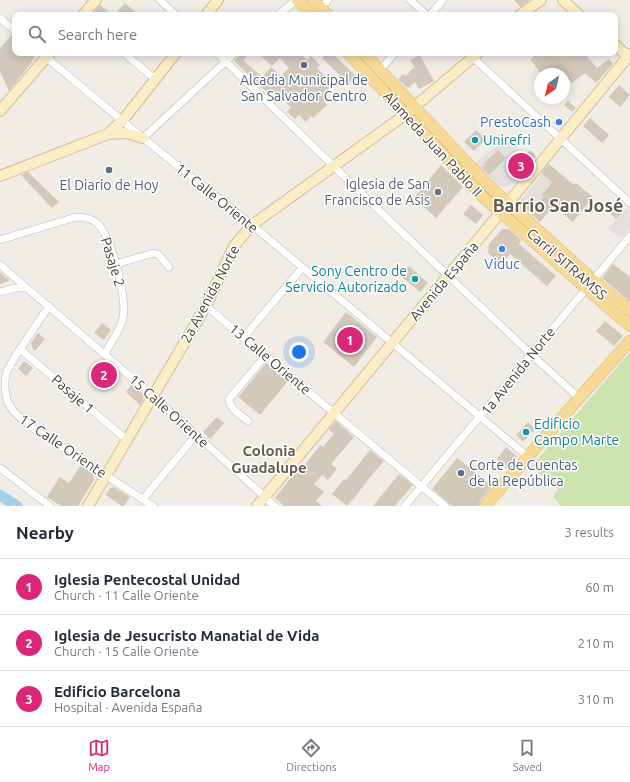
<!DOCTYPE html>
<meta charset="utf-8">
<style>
body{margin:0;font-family:Ubuntu,sans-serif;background:#f6f6f7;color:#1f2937}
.compass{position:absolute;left:534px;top:68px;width:36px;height:36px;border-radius:50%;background:#fff;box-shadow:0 2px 10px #0003;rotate:214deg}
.you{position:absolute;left:299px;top:352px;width:14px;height:14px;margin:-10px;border:3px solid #fff;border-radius:50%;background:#1a73e8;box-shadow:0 0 0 6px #1a73e833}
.badge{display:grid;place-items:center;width:26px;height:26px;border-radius:50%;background:#db2777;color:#fff;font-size:13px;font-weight:700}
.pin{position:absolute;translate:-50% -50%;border:2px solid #fff;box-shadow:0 1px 4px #0006}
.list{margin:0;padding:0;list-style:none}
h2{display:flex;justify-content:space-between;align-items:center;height:52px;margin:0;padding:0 16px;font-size:17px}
h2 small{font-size:13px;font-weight:400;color:#747a83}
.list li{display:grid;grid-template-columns:26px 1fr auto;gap:12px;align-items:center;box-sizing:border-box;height:56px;padding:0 16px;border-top:1px solid #e0e1e3}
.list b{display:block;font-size:15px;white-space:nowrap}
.list p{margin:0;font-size:13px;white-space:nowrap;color:#747a83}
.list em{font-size:13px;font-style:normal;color:#747a83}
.icon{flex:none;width:22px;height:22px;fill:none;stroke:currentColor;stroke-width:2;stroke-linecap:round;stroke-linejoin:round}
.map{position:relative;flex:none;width:630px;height:506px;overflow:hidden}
.search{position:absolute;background:#fff;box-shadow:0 2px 10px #0003;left:12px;right:12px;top:12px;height:44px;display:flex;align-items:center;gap:10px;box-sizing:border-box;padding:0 14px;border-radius:8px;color:#747a83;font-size:15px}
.sheet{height:220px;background:#fff}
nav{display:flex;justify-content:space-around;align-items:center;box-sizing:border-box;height:56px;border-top:1px solid #e0e1e3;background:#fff;font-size:11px;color:#747a83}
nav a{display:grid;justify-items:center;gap:2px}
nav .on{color:#db2777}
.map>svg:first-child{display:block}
.green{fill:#cee4b0}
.parking{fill:#e3e0dd}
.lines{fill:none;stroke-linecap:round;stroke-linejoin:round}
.river{stroke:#a5d0eb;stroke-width:11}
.building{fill:#d2c9bb}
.street-casing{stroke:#bfb8ac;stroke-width:8}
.secondary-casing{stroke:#cfbf97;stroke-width:12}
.primary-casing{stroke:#dcb669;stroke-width:12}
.street{stroke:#fff;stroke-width:7}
.secondary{stroke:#fbedc6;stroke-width:10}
.primary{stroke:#f8da98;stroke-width:11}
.service-dot{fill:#5c6f8a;stroke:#fff;stroke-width:1.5}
.shop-dot{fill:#3f7fe0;stroke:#fff;stroke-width:1.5}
.culture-dot{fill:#0f9aa8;stroke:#fff;stroke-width:1.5}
.worship-dot{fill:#6b7280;stroke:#fff;stroke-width:1.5}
.labels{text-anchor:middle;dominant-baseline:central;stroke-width:3;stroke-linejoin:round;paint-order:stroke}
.service-label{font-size:14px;fill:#4e5e75;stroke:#fff}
.shop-label{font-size:14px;fill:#366cbe;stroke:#fff;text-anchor:end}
.culture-label{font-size:14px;fill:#0d838f;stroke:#fff;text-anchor:start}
.street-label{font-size:14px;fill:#443e35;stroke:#fff}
.worship-label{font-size:14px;fill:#5b616d;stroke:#fff;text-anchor:end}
.neighbourhood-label{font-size:15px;font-weight:bold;fill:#665b4d;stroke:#fff}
.district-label{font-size:18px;font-weight:bold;fill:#665b4d;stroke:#fff}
</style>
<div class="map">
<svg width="630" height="506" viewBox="0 0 630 506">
<rect width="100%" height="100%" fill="#f1ede5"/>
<!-- green -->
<polygon class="green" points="630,352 630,506 559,506 560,504 553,497 558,489 531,467"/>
<!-- parking -->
<g class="parking">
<polygon points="507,140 510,144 513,143 524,157 521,161 519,160 509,171 518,178 512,185 505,187 497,185 475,163 491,150"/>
<polygon points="542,174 552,182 542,195 544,196 533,209 521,200"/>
<polygon points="629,207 630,229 621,237 607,229"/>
</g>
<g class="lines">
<!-- river -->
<polyline class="river" points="0,495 17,506"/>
</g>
<!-- building -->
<g class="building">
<polygon points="514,0 528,0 529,1 520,7"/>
<polygon points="125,3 139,15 114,15"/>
<polygon points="100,5 112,15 92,15"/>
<polygon points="12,35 15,36 15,53 35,53 32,62 9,91 0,71 0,48"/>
<polygon points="240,53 250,53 243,60 262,77 271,67 281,76 289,68 280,58 272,66 258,53 279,53 282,56 286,53 300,53 307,60 311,56 320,65 317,68 331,82 328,86 330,88 328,90 329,91 324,97 324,102 327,105 313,118 311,116 306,122 299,115 295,119 287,112 291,107 285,102 282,93 275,100 234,61 239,56"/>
<polygon points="328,53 332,53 356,76 349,84 322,58"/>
<polygon points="536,53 584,53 597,68 609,59 613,64 596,83 585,73 572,83 565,74 541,74 531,60"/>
<polygon points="420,55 434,81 419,89 415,82 408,88 398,79 404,74 406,76 414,67 410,60"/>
<polygon points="619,85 630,95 620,107 609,97"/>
<polygon points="568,101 576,108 572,112 564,105"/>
<polygon points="559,117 564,121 559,126 557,126 553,123"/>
<polygon points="590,118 609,135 602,143 583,126"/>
<polygon points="476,130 486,139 474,151 464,142"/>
<polygon points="498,150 506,158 489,175 482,168 485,164 484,163"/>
<polygon points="530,150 536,156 518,178 509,171 519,160 521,161"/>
<polygon points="549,164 574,185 576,183 593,197 573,222 553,206 540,222 520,204 520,199 533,209 544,196 542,195 552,182 541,173"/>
<polygon points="441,165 463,187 436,218 414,198"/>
<polygon points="28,172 59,202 52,208 21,175"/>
<polygon points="616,203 625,211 616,219 608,211"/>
<polygon points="471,205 483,215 476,224 463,214"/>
<polygon points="502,229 509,229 521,240 519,244 556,276 547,286 510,254 501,265 488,253 489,244"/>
<polygon points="613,264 630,277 630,302 602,278"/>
<polygon points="409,266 428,283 420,292 401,276"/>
<polygon points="0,272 5,277 9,279 9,281 0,284"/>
<polygon points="346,312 377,337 354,367 323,342"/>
<polygon points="605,321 623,336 614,346 596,331"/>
<polygon points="102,323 111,330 104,340 94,333"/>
<polygon points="38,333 45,339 35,351 32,347 31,343"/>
<polygon points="24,361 33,368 26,376 18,369"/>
<polygon points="266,363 288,381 260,415 238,397"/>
<polygon points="105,367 113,374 104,384 96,377"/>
<polygon points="132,384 145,396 140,405 126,392"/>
<polygon points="217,417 224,423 210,439 203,432"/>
<polygon points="336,421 354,437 331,464 337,469 328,480 322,475 314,484 324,492 316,501 322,506 284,506 275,498 296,471 301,466 303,467 320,445 323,447 334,434 329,430"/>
<polygon points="528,422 535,429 523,442 516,435"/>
<polygon points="506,447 517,456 507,469 497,459"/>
<polygon points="370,450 384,461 371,476 355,497 347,506 332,494 344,479 346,480"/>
<polygon points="457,458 493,486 480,501 478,506 452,506 432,489"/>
<polygon points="81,465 93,473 94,480 78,506 61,506 47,497 60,477 69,483"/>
<polygon points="399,474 413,485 395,506 373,506"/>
<polygon points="114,487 130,497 124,506 122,506 106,495 110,488"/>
</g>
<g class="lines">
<defs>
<g id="street">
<polyline points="160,0 176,15"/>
<polyline points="410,0 427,15"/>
<polyline points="321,8 328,0"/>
<polyline points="278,15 296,0"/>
<polyline points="430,15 443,0"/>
<polyline points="0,18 15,31"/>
<polyline points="41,53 143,138 252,225 527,456"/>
<polyline points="124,53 155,79"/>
<polyline points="217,53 388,219 532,355 579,398"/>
<polyline points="468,53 630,203"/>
<polyline points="380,70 395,53"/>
<polyline points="143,138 235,53"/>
<path d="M 0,240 L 76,217 C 84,217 92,218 98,224 C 112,238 127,299 123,318 C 120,331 111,342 105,354"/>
<polyline points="116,264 154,253 159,255 169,267"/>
<polyline points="0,265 153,396 275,506"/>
<polyline points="0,292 15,288 26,288"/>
<polyline points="49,306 16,355 7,371 5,380 5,389 7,401 14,412 31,427 153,506"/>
<polyline points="206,306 445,506"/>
<polyline points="243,338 302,268"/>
<polyline points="20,349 127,440"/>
<path d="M 248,421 C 241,415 229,409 229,399 L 265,356"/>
<polyline points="0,468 50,506"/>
<polyline points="143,499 196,435"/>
<polyline points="405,506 630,236"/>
</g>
<g id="secondary">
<polyline points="563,0 579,15"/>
<polyline points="83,15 96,0"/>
<polyline points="206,15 218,0"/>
<polyline points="520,15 541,0"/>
<polyline points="615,45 630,58"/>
<polyline points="0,111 50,53"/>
<polyline points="108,134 126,133 143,138"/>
<polyline points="0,176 108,134 123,120 176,53"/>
<polyline points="88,506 206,306 234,246 252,225 406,114 478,53"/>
<polyline points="257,506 500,213 630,54"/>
</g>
<g id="primary">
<polyline points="297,0 312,15"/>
<polyline points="313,0 328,15"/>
<polyline points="348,53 483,197 586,288 630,326"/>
<polyline points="364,53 489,186 593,280 630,311"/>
<polyline points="485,506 579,398 630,341"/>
</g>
</defs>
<!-- street casing -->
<use href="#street" class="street-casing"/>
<!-- secondary casing -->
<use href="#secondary" class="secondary-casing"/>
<!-- primary casing -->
<use href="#primary" class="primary-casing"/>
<!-- street -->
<use href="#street" class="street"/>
<!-- secondary -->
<use href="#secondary" class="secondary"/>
<!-- primary -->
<use href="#primary" class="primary"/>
</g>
<!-- markers -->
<g class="service-dot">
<circle cx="304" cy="65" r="4"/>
<circle cx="109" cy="170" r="4"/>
<circle cx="461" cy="473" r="4"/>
</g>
<g class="shop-dot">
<circle cx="559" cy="122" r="4"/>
<circle cx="502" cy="249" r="4"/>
</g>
<g class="culture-dot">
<circle cx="475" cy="140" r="4"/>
<circle cx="415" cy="279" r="4"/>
<circle cx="526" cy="432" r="4"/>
</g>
<circle class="worship-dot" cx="438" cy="192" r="4"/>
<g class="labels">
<!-- service labels -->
<g class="service-label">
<text x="304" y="80">Alcadia Municipal de<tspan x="304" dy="16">San Salvador Centro</tspan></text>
<text x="109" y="185">El Diario de Hoy</text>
<text x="469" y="465" text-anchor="start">Corte de Cuentas<tspan x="469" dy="16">de la República</tspan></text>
</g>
<!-- shop labels -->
<g class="shop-label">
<text x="551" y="122">PrestoCash</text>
<text x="502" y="264" text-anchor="middle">Viduc</text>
</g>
<!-- culture labels -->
<g class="culture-label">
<text x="483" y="140">Unirefri</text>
<text x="407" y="271" text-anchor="end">Sony Centro de<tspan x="407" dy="16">Servicio Autorizado</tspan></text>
<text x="534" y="424">Edificio<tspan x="534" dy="16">Campo Marte</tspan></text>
</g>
<!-- street labels -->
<g class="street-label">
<text transform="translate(433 144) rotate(47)">Alameda Juan Pablo II</text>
<text transform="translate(217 198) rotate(39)">11 Calle Oriente</text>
<text transform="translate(113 262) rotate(73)">Pasaje 2</text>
<text transform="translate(567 264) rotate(41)">Carril SITRAMSS</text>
<text transform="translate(444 281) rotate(-50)">Avenida España</text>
<text transform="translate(210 294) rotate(-62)">2a Avenida Norte</text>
<text transform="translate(270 359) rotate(40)">13 Calle Oriente</text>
<text transform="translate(518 371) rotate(-51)">1a Avenida Norte</text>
<text transform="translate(73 394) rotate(41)">Pasaje 1</text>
<text transform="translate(169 411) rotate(42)">15 Calle Oriente</text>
<text transform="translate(63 446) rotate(34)">17 Calle Oriente</text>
</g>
<!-- worship labels -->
<g class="worship-label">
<text x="430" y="184">Iglesia de San<tspan x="430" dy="16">Francisco de Asis</tspan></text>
</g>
<!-- neighbourhood labels -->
<g class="neighbourhood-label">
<text x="269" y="450">Colonia<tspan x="269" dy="17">Guadalupe</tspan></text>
</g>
<!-- district labels -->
<g class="district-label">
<text x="558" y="205">Barrio San José</text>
</g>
</g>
</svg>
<svg class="compass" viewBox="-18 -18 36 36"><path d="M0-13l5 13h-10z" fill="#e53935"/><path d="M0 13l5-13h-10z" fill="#747a83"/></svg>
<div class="you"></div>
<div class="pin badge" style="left:350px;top:340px">1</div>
<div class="pin badge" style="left:104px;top:375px">2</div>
<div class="pin badge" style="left:521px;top:166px">3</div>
<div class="search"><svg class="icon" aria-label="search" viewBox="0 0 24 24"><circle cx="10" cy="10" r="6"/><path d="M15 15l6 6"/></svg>Search here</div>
</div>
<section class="sheet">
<h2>Nearby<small>3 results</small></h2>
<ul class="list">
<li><span class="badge">1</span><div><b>Iglesia Pentecostal Unidad</b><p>Church · 11 Calle Oriente</p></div><em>60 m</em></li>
<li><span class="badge">2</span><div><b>Iglesia de Jesucristo Manatial de Vida</b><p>Church · 15 Calle Oriente</p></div><em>210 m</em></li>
<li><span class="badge">3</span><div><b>Edificio Barcelona</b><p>Hospital · Avenida España</p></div><em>310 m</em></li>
</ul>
</section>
<nav>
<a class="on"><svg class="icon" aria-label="map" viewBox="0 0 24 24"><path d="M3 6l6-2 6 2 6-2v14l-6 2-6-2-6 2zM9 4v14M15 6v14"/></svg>Map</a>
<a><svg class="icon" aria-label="directions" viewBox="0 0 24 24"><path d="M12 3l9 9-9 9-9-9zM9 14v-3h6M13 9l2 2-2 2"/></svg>Directions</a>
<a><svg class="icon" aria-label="saved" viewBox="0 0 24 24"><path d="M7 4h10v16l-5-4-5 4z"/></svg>Saved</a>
</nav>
